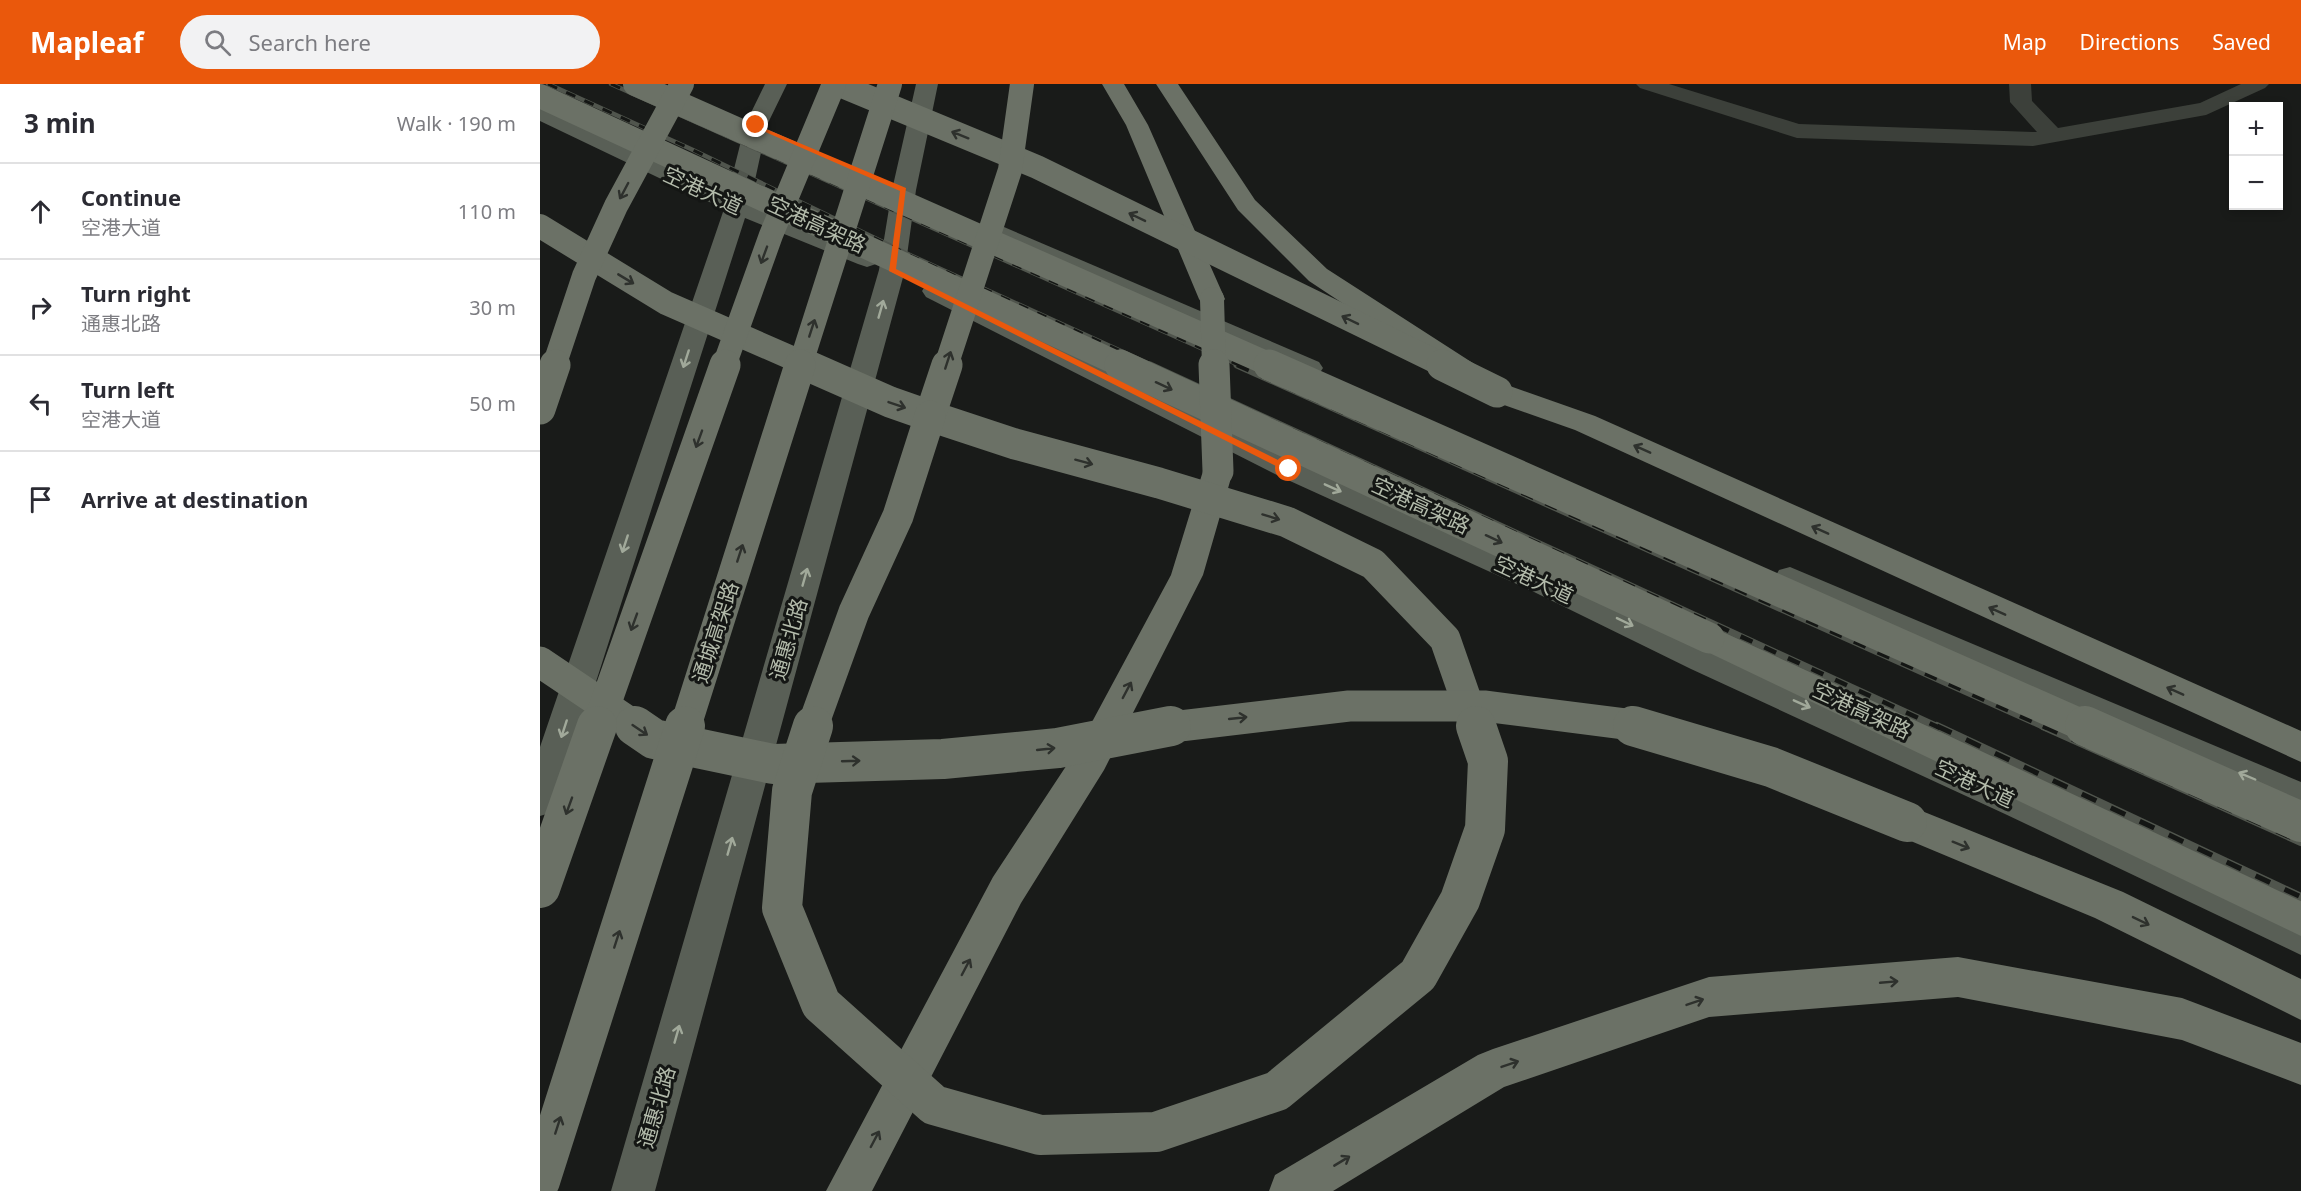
<!DOCTYPE html>
<meta charset="utf-8">
<style>
body{margin:0;font-family:"Noto Sans","Noto Sans SC",sans-serif;background:#f2f2f3;color:#2b2b33}
.controls{position:absolute;right:18px;top:18px;display:grid;overflow:hidden;border-radius:0px;box-shadow:0 3px 9px #0003}
.controls button{width:54px;height:54px;display:grid;place-items:center;padding:0;border:0;border-bottom:2px solid #e1e1e2;background:#fff;color:#2b2b33;font:30px sans-serif}
.stop{position:absolute;width:18px;height:18px;margin:-14px;border:4px solid #ea580c;border-radius:50%;background:#fff}
.stop.end{background:#ea580c;border-color:#fff;box-shadow:0 2px 6px #0008}
.list{margin:0;padding:0;list-style:none}
h2{display:flex;justify-content:space-between;align-items:center;height:78px;margin:0;padding:0 24px;font-size:26px}
h2 small{font-size:20px;font-weight:400;color:#7c7c81}
.list li{display:grid;grid-template-columns:39px 1fr auto;gap:18px;align-items:center;box-sizing:border-box;height:96px;padding:0 24px;border-top:2px solid #e1e1e2}
.list b{display:block;font-size:22px;white-space:nowrap}
.list p{margin:0;font-size:20px;white-space:nowrap;color:#7c7c81}
.list em{font-size:20px;font-style:normal;color:#7c7c81}
.icon{flex:none;width:33px;height:33px;fill:none;stroke:currentColor;stroke-width:2;stroke-linecap:round;stroke-linejoin:round}
.map{position:relative;flex:none;width:1761px;height:1107px;overflow:hidden}
header{display:flex;align-items:center;gap:36px;box-sizing:border-box;height:84px;padding:0 30px;background:#ea580c;color:#fff}
header strong{font-size:28px}
nav{display:flex;gap:33px;margin-inline-start:auto;font-size:21px}
.search{width:420px;height:54px;background:#f2f2f3;display:flex;align-items:center;gap:15px;box-sizing:border-box;padding:0 21px;border-radius:33px;color:#7c7c81;font-size:22px}
main{display:flex}
aside{flex:1;background:#fff}
.map>svg:first-child{display:block}
.lines{fill:none;stroke-linecap:round;stroke-linejoin:round}
.minor{fill:#3c403a;fill-rule:evenodd}
.major{fill:#595f56;fill-rule:evenodd}
.highway{fill:#6b7166;fill-rule:evenodd}
.rail-far2-casing{stroke:#50554d;stroke-width:4.5}
.rail-far1-casing{stroke:#50554d;stroke-width:7}
.rail-casing{stroke:#50554d;stroke-width:8}
.rail-far2{stroke:#141614;stroke-width:3;stroke-dasharray:10;stroke-linecap:butt}
.rail-far1{stroke:#141614;stroke-width:4.5;stroke-dasharray:13;stroke-linecap:butt}
.rail{stroke:#141614;stroke-width:5;stroke-dasharray:16;stroke-linecap:butt}
.highway-bridge-far2{stroke:#6b7166;stroke-width:24}
.highway-bridge-far1{stroke:#6b7166;stroke-width:31}
.highway-bridge{stroke:#6b7166;stroke-width:40}
.oneway{stroke:#2e312d}
.oneway2{stroke:#a1a99a}
.route{fill:#ea580c}
.labels{text-anchor:middle;dominant-baseline:central;stroke-width:6;stroke-linejoin:round;paint-order:stroke}
.street-label{font-size:21px;fill:#b3bbab;stroke:#141614}
</style>
<header>
<strong>Mapleaf</strong>
<div class="search"><svg class="icon" aria-label="search" viewBox="0 0 24 24"><circle cx="10" cy="10" r="6"/><path d="M15 15l6 6"/></svg>Search here</div>
<nav><a>Map</a><a>Directions</a><a>Saved</a></nav>
</header>
<main>
<aside>
<h2>3 min<small>Walk · 190 m</small></h2>
<ul class="list">
<li><svg class="icon" aria-label="ahead" viewBox="0 0 24 24"><path d="M12 20V5M6 11l6-6 6 6"/></svg><div><b>Continue</b><p>空港大道</p></div><em>110 m</em></li>
<li><svg class="icon" aria-label="right" viewBox="0 0 24 24"><path d="M7 20v-9h11M14 6l5 5-5 5"/></svg><div><b>Turn right</b><p>通惠北路</p></div><em>30 m</em></li>
<li><svg class="icon" aria-label="left" viewBox="0 0 24 24"><path d="M17 20v-9H6M10 6l-5 5 5 5"/></svg><div><b>Turn left</b><p>空港大道</p></div><em>50 m</em></li>
<li><svg class="icon" aria-label="arrive" viewBox="0 0 24 24"><path d="M6 21V4h12l-3 4 3 4H6"/></svg><div><b>Arrive at destination</b></div></li>
</ul>
</aside>
<div class="map">
<svg width="1761" height="1107" viewBox="0 0 1761 1107">
<rect width="100%" height="100%" fill="#191b19"/>
<g class="lines">
<!-- minor -->
<polygon class="minor" points="1096,0 1129,0 1259,40 1493,48 1497,48 1470,18 1469,0 1491,0 1492,17 1518,44 1660,19 1701,0 1729,0 1725,4 1666,31 1493,62 1257,54 1100,4"/>
<!-- major -->
<g class="major">
<polygon points="225,0 247,0 227,41 210,119 336,170 339,175 336,180 327,183 318,180 205,134 18,716 13,728 0,732 0,663 184,125 0,37 0,22 188,109 205,41"/>
<polygon points="376,0 398,0 376,106 365,186 115,1107 71,1107 339,186 352,106"/>
<polygon points="464,143 779,278 783,284 779,290 769,293 759,290 455,155 452,150 455,145"/>
<polygon points="395,199 404,201 759,378 1012,488 1175,565 1491,706 1761,832 1761,871 1465,730 1151,585 990,506 739,392 386,213 382,207 386,201"/>
<polygon points="1250,483 1761,698 1761,731 1239,504 1234,495 1239,486"/>
</g>
<!-- highway -->
<g class="highway">
<polygon points="562,0 584,0 608,41 685,215 681,221 672,223 663,221 659,215 586,41"/>
<polygon points="616,0 638,0 715,116 787,185 967,301 1055,332 1761,647 1761,678 1035,346 947,315 769,197 698,126"/>
<polygon points="678,376 688,379 693,387 663,491 564,686 481,819 332,1107 286,1107 453,793 538,664 631,491 663,387 668,379"/>
<polygon points="1169,541 1761,813 1761,852 1157,563 1152,554 1157,545"/>
<polygon points="1367,721 1583,808 1761,895 1761,936 1555,834 1354,750 1349,738 1354,726"/>
<polygon points="1418,873 1642,914 1761,959 1761,1001 1642,956 1418,913 1169,933 964,1003 793,1107 729,1107 735,1091 938,971 953,965 1169,893"/>
</g>
<defs>
<g id="rail-far2">
<polyline points="8,0 153,66 372,172 614,282"/>
<polyline points="71,0 701,282"/>
</g>
<g id="rail-far1">
<polyline points="610,281 1400,644"/>
<polyline points="697,281 1507,644"/>
</g>
<g id="rail">
<polyline points="1397,642 1761,813"/>
<polyline points="1503,642 1761,758"/>
</g>
</defs>
<!-- rail-far2 casing -->
<use href="#rail-far2" class="rail-far2-casing"/>
<!-- rail-far1 casing -->
<use href="#rail-far1" class="rail-far1-casing"/>
<!-- rail casing -->
<use href="#rail" class="rail-casing"/>
<!-- rail-far2 -->
<use href="#rail-far2" class="rail-far2"/>
<!-- rail-far1 -->
<use href="#rail-far1" class="rail-far1"/>
<!-- rail -->
<use href="#rail" class="rail"/>
<!-- highway-bridge-far2 -->
<g class="highway-bridge-far2">
<polyline points="95,0 733,282"/>
<polyline points="297,0 497,83 905,282"/>
<polyline points="0,12 583,282"/>
<polyline points="0,142 126,219 270,282"/>
<polyline points="672,215 674,282"/>
<polyline points="14,282 44,192 76,122 142,0"/>
<polyline points="184,282 231,151 294,0"/>
<polyline points="260,282 350,0"/>
<polyline points="406,282 470,86 482,0"/>
</g>
<!-- highway-bridge-far1 -->
<g class="highway-bridge-far1">
<polyline points="266,281 350,318 390,332"/>
<polyline points="580,281 1169,554"/>
<polyline points="674,281 678,387"/>
<polyline points="729,281 1549,644"/>
<polyline points="902,281 957,308"/>
<polyline points="0,325 15,281"/>
<polyline points="390,332 475,360 619,399 747,438 833,480 905,555 936,644"/>
<polyline points="390,332 407,281"/>
<polyline points="0,578 98,644"/>
<polyline points="57,644 185,281"/>
<polyline points="145,644 260,281"/>
<polyline points="272,644 314,528 358,432 390,332"/>
<polyline points="623,644 809,622 944,622 1085,640 1098,644"/>
</g>
<!-- highway-bridge -->
<g class="highway-bridge">
<polyline points="95,642 114,655 233,680 403,675 518,664 631,642"/>
<polyline points="273,642 252,707 242,824 281,920 394,1021 500,1051 616,1048 737,1007 878,891 920,816 945,745 948,677 936,642"/>
<polyline points="1093,642 1231,683 1367,738"/>
<polyline points="1545,642 1761,738"/>
<polyline points="0,804 57,642"/>
<polyline points="0,1097 145,642"/>
</g>
</g>
<!-- one-way arrows -->
<defs><path id="oneway-shaft" d="M-6 0H5M1.5-3L5.5 0L1.5 3" fill="none" stroke-width="1.6" stroke-linecap="round" stroke-linejoin="round" transform="scale(1.5)"/></defs>
<g class="oneway">
<use href="#oneway-shaft" transform="translate(420 51) rotate(-158)"/>
<use href="#oneway-shaft" transform="translate(84 107) rotate(118)"/>
<use href="#oneway-shaft" transform="translate(597 133) rotate(-154)"/>
<use href="#oneway-shaft" transform="translate(224 171) rotate(110)"/>
<use href="#oneway-shaft" transform="translate(86 195) rotate(31)"/>
<use href="#oneway-shaft" transform="translate(810 236) rotate(-154)"/>
<use href="#oneway-shaft" transform="translate(272 244) rotate(-72)"/>
<use href="#oneway-shaft" transform="translate(408 276) rotate(-72)"/>
<use href="#oneway-shaft" transform="translate(624 302) rotate(25)"/>
<use href="#oneway-shaft" transform="translate(357 321) rotate(19)"/>
<use href="#oneway-shaft" transform="translate(159 355) rotate(110)"/>
<use href="#oneway-shaft" transform="translate(1102 365) rotate(-156)"/>
<use href="#oneway-shaft" transform="translate(544 378) rotate(15)"/>
<use href="#oneway-shaft" transform="translate(731 433) rotate(17)"/>
<use href="#oneway-shaft" transform="translate(1280 446) rotate(-156)"/>
<use href="#oneway-shaft" transform="translate(954 455) rotate(25)"/>
<use href="#oneway-shaft" transform="translate(200 469) rotate(-72)"/>
<use href="#oneway-shaft" transform="translate(1457 527) rotate(-156)"/>
<use href="#oneway-shaft" transform="translate(94 538) rotate(110)"/>
<use href="#oneway-shaft" transform="translate(587 606) rotate(-62)"/>
<use href="#oneway-shaft" transform="translate(1635 607) rotate(-156)"/>
<use href="#oneway-shaft" transform="translate(698 634) rotate(-6)"/>
<use href="#oneway-shaft" transform="translate(100 646) rotate(34)"/>
<use href="#oneway-shaft" transform="translate(506 665) rotate(-6)"/>
<use href="#oneway-shaft" transform="translate(311 677) rotate(-2)"/>
<use href="#oneway-shaft" transform="translate(29 722) rotate(110)"/>
<use href="#oneway-shaft" transform="translate(1421 761) rotate(22)"/>
<use href="#oneway-shaft" transform="translate(1601 837) rotate(26)"/>
<use href="#oneway-shaft" transform="translate(77 855) rotate(-72)"/>
<use href="#oneway-shaft" transform="translate(426 883) rotate(-62)"/>
<use href="#oneway-shaft" transform="translate(1349 898) rotate(-5)"/>
<use href="#oneway-shaft" transform="translate(1155 918) rotate(-19)"/>
<use href="#oneway-shaft" transform="translate(970 980) rotate(-19)"/>
<use href="#oneway-shaft" transform="translate(18 1041) rotate(-72)"/>
<use href="#oneway-shaft" transform="translate(335 1055) rotate(-62)"/>
<use href="#oneway-shaft" transform="translate(802 1077) rotate(-31)"/>
</g>
<g class="oneway2">
<use href="#oneway-shaft" transform="translate(341 225) rotate(-74)"/>
<use href="#oneway-shaft" transform="translate(146 275) rotate(108)"/>
<use href="#oneway-shaft" transform="translate(793 404) rotate(24)"/>
<use href="#oneway-shaft" transform="translate(85 460) rotate(108)"/>
<use href="#oneway-shaft" transform="translate(265 493) rotate(-74)"/>
<use href="#oneway-shaft" transform="translate(1085 538) rotate(26)"/>
<use href="#oneway-shaft" transform="translate(1262 620) rotate(24)"/>
<use href="#oneway-shaft" transform="translate(24 645) rotate(108)"/>
<use href="#oneway-shaft" transform="translate(1707 692) rotate(-157)"/>
<use href="#oneway-shaft" transform="translate(190 762) rotate(-74)"/>
<use href="#oneway-shaft" transform="translate(137 950) rotate(-74)"/>
</g>
<!-- route -->
<polygon class="route" points="214,40 366,104 356,185 752,383 752,387 746,387 349,187 360,107 214,43"/>
<g class="labels">
<!-- street labels -->
<g class="street-label">
<text transform="translate(163 106) rotate(25)">空港大道</text>
<text transform="translate(277 140) rotate(25)">空港高架路</text>
<text transform="translate(881 421) rotate(25)">空港高架路</text>
<text transform="translate(994 495) rotate(25)">空港大道</text>
<text transform="translate(175 548) rotate(-72)">通城高架路</text>
<text transform="translate(248 555) rotate(-74)">通惠北路</text>
<text transform="translate(1322 626) rotate(25)">空港高架路</text>
<text transform="translate(1435 699) rotate(25)">空港大道</text>
<text transform="translate(116 1023) rotate(-74)">通惠北路</text>
</g>
</g>
</svg>
<div class="controls">
<button>+</button>
<button>−</button>
</div>
<div class="stop" style="left:749px;top:385px"></div>
<div class="stop end" style="left:216px;top:41px"></div>
</div>
</main>
